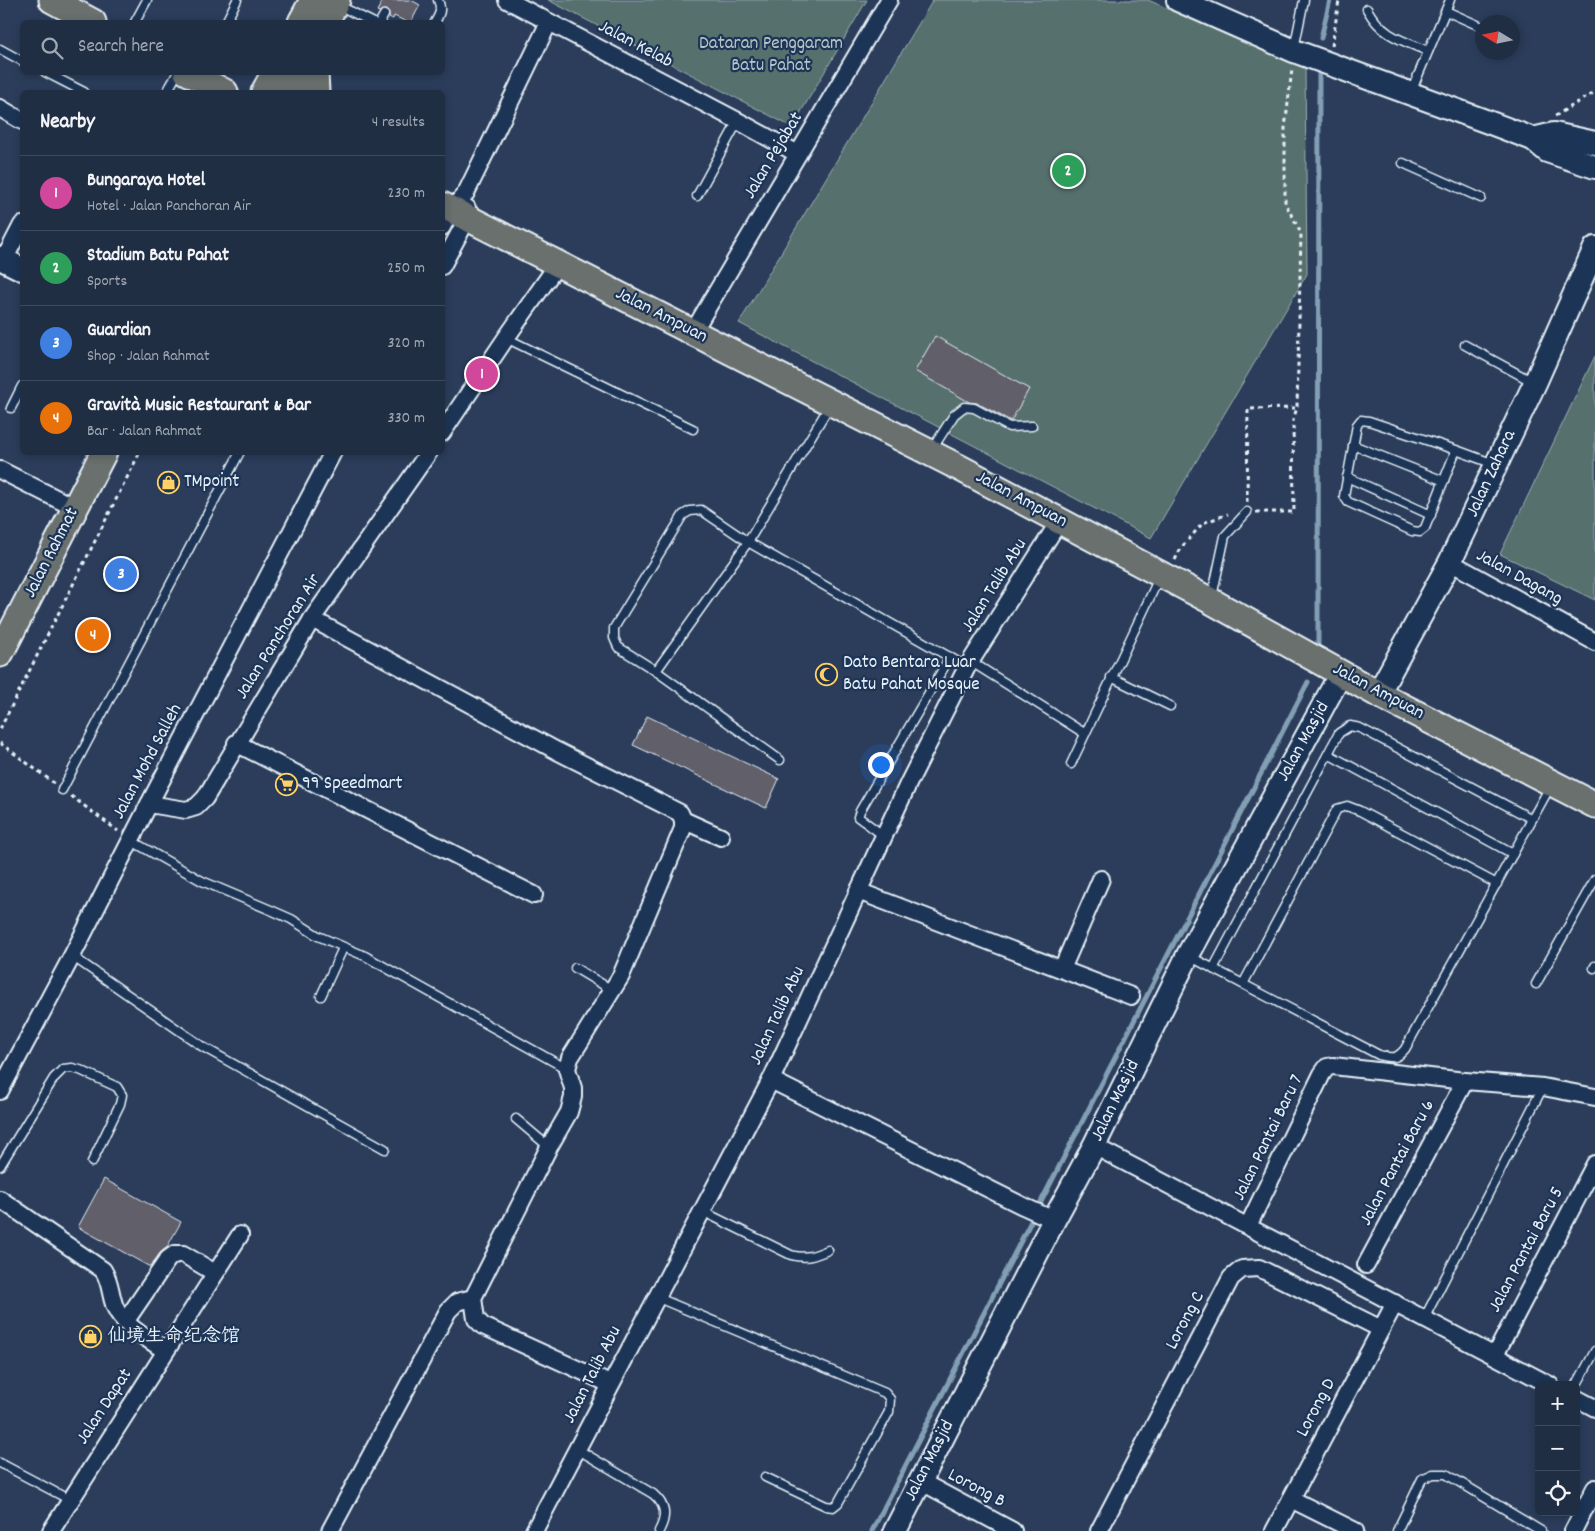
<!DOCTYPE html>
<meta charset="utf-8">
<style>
body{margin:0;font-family:Dekko,"LXGW WenKai TC",sans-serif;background:#28364b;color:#f1f3f6}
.controls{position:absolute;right:15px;bottom:15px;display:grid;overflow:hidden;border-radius:8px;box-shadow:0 2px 8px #0003}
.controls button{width:45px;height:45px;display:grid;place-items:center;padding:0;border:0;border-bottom:1px solid #3d4a5d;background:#202e44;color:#f1f3f6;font:25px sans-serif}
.compass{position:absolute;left:1475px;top:15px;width:45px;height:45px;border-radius:50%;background:#202e44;box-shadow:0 2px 8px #0003;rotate:280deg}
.you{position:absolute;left:880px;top:764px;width:18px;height:18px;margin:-12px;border:4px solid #fff;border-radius:50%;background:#1a73e8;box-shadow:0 0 0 8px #1a73e833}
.badge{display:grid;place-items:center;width:32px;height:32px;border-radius:50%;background:#e69b98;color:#fff;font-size:16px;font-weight:700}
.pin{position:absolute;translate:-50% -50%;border:2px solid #fff;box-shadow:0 1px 5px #0006}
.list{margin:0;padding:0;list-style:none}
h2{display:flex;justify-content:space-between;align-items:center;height:65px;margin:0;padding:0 20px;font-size:21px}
h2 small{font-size:16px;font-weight:400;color:#a2a8b2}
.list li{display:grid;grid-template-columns:32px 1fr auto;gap:15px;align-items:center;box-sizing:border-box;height:75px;padding:0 20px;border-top:1px solid #3d4a5d}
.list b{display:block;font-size:19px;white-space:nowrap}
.list p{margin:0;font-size:16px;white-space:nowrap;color:#a2a8b2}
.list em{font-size:16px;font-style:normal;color:#a2a8b2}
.icon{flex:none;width:28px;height:28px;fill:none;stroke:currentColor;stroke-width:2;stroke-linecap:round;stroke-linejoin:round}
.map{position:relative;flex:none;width:1595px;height:1531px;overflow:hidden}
.search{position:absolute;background:#202e44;box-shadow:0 2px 8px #0003;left:20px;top:20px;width:425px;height:55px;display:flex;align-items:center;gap:12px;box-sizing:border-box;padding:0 18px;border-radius:8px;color:#a2a8b2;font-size:19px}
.panel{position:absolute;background:#202e44;box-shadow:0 2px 8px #0003;left:20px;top:90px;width:425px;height:365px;border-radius:8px}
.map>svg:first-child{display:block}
.green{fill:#56706d;stroke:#9fb0b2}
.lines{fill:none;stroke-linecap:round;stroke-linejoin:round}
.stream{stroke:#839fb4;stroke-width:5}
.building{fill:#615f6b;stroke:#e8f1f8}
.lane-casing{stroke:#e8f1f8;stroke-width:11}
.street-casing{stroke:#e8f1f8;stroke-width:20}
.secondary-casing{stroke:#e8f1f8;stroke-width:26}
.primary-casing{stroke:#e8f1f8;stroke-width:29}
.path{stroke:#e8f1f8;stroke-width:3;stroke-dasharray:4 4;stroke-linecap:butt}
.lane{stroke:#1d3557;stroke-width:8}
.street{stroke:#1d3557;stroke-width:16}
.secondary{stroke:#1d3557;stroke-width:22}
.primary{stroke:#6b706d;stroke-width:25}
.labels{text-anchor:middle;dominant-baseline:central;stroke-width:4.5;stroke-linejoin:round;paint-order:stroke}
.park-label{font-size:19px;fill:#b5c4c7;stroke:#1d3557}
.street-label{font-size:19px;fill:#e8f1f8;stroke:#1d3557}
.poi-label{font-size:19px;fill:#e8f1f8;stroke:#1d3557;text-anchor:start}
</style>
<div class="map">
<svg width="1595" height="1531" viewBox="0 0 1595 1531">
<rect width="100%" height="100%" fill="#2b3d5b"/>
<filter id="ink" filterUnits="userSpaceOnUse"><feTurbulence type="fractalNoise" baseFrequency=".02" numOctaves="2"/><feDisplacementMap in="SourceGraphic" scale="10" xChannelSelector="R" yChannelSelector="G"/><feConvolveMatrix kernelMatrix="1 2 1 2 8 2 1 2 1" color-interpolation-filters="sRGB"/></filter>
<g filter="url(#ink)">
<!-- green -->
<g class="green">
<polygon points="548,0 867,0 792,127"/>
<polygon points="933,0 1148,0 1305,68 1307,274 1151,538 739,323"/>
<polygon points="1595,356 1595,600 1500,554"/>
</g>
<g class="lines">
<!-- stream -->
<g class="stream">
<polyline points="1321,38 1330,0"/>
<polyline points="1318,644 1319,69"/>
<polyline points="872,1531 1308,682"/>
</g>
</g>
<!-- building -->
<g class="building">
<polygon points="383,0 411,0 420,5 411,22 407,22 394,16 393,19 389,17 389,13 386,10 382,10 379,12 377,11"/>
<polygon points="935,336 1029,389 1011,421 977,403 969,402 915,371"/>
<polygon points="647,716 779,779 766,808 633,745"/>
<polygon points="104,1179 181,1222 167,1247 160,1253 150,1267 78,1227"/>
</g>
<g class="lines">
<defs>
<g id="lane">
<polyline points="338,5 372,22"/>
<path d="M 1367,9 C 1382,36 1401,40 1428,51"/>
<polyline points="1446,11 1482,27"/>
<polyline points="135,22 147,0"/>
<polyline points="226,22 237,0"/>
<polyline points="380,22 384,15"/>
<path d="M 435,22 C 440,14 442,9 438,0"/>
<polyline points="0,49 22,61"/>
<polyline points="1294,49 1304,0"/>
<polyline points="45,72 84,92"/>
<polyline points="167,92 178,72"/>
<polyline points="1411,92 1450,0"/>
<polyline points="1403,163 1481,198"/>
<polyline points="697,196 738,121"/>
<polyline points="506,338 693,429"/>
<polyline points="1465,345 1533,382"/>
<polyline points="11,408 22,386"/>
<polyline points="1353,445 1444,481"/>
<polyline points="1456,450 1425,528 1420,532 1412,531 1348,502 1344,496 1357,425 1361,420 1369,421 1456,450 1494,464"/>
<polyline points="931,451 954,415 964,407 974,408 1009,427 1032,426"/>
<polyline points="1347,477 1431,515"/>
<polyline points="1212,597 1225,536 1247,512"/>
<polyline points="970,661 1084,733"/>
<polyline points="656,671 748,542 830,405"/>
<polyline points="1111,677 1170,706"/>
<polyline points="1328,754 1513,854"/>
<polyline points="780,760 656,671 618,647 614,638 614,628 683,515 690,511 701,510 748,542 967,667"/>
<polyline points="1071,764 1160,576"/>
<polyline points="62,790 240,452"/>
<polyline points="884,836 858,817 860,811 950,657"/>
<polyline points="130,840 202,881 273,911 291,919 318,936 365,956 567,1069"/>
<polyline points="72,956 203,1047 385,1149"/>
<path d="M 1189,956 L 1379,1055 C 1392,1058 1396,1060 1405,1049 L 1551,785"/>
<polyline points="575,968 612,990"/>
<polyline points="1594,968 1595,966"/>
<polyline points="1213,969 1339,733 1350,726 1360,728 1532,819"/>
<polyline points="1243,984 1337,809 1347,806 1360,811 1497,884"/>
<polyline points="1536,984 1595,879"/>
<polyline points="321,996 343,948"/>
<polyline points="516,1119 549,1147"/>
<polyline points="0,1166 54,1078 63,1069 72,1068 80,1070 117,1087 122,1095 120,1104 92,1162"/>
<path d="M 702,1211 L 791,1255 C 806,1259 814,1256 828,1250"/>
<polyline points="656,1297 885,1393 890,1399 889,1412 838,1503 833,1507 826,1506 765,1477"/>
<polyline points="1424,1319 1543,1087"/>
<polyline points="1576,1386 1595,1351"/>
<path d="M 577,1449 L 653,1494 C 666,1505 667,1516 659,1531"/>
<polyline points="0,1463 70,1500"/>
<polyline points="1397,1531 1422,1479 1433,1474 1446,1474 1541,1531"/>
</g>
<g id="street">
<polyline points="507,0 738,121 798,154"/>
<polyline points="0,108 22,121"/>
<polyline points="442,227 451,210 466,193 549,22"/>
<polyline points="4,260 22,225"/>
<polyline points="442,266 467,219 467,208"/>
<polyline points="693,332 889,0"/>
<polyline points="442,433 506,338 558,264"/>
<polyline points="0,470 75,508"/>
<polyline points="1450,562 1595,642"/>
<polyline points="312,619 557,751 680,813 683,820 683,828 621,976 570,1058 567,1069 573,1088 573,1097 569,1112 549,1147 473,1298 476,1319 483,1326 610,1384"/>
<polyline points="236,743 534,895"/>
<polyline points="149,804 186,810 196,807 205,798 312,619 429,452"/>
<polyline points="683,820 721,837"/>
<polyline points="858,891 1131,996"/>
<polyline points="1062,969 1101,879"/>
<polyline points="771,1080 1023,1206 1054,1220"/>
<polyline points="0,1091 72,956 149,804 333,452"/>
<polyline points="1094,1146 1550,1385"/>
<path d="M 0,1199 L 103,1270 C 111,1282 110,1295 115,1307 C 123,1326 149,1339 165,1351"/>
<polyline points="1248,1226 1322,1074 1327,1067 1333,1066 1465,1081 1543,1087 1595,1097"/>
<polyline points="1366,1265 1465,1081"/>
<polyline points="125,1322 168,1259 175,1254 183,1254 215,1273"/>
<polyline points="1495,1355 1595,1164"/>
<polyline points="1576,1398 1595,1408"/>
<polyline points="920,1481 1013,1531"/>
<polyline points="1291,1499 1355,1531"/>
<polyline points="51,1531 240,1235"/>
<polyline points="330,1531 448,1311 457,1302 473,1298"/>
<polyline points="534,1531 771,1080 909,782 967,667 1060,520"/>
<polyline points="1099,1531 1231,1278 1242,1269 1259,1268 1381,1329"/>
<polyline points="1274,1531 1395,1303"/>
<polyline points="1573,1531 1595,1488"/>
</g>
<g id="secondary">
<polyline points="1178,0 1294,51 1488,122 1533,139 1547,151 1595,167"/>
<polyline points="1533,139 1554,134 1595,143"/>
<polyline points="0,258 22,269"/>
<polyline points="1378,694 1450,562 1535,383 1595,248"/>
<polyline points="895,1531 1054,1220 1094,1146 1188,955 1341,673"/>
</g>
<g id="primary">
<polyline points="52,0 93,22"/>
<polyline points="301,22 313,0"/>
<polyline points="326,22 337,0"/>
<polyline points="187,72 225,92"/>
<polyline points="315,72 316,92"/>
<polyline points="264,92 275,72"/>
<polyline points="289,92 300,72"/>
<polyline points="442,205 960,468 1211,601 1378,694 1595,805"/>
<polyline points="0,654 104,452"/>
</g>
</defs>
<!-- lane casing -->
<use href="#lane" class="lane-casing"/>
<!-- street casing -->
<use href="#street" class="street-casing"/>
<!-- secondary casing -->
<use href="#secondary" class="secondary-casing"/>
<!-- primary casing -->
<use href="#primary" class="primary-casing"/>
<!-- path -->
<g class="path">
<polyline points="1332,46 1339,0"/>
<polyline points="1555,116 1595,92"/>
<polyline points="1247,502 1248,409 1297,408"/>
<polyline points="1256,512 1294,512 1293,420 1297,408 1301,233 1285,203 1285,128 1292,69"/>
<polyline points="1175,560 1181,548 1203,523 1228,514"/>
<polyline points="0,729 140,452"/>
<polyline points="0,743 54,783"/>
<polyline points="71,796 118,831"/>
</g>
<!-- lane -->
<use href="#lane" class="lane"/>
<!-- street -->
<use href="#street" class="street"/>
<!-- secondary -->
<use href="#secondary" class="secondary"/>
<!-- primary -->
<use href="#primary" class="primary"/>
</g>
</g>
<!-- icons -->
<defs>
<symbol id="shop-ring" viewBox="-11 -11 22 22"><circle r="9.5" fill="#1d3557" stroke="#ffd166" stroke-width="1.5"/><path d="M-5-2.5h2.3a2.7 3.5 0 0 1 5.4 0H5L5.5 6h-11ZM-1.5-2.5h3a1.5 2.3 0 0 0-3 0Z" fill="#ffd166"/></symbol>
<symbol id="mosque-ring" viewBox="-11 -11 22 22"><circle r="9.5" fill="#1d3557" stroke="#ffd166" stroke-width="1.5"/><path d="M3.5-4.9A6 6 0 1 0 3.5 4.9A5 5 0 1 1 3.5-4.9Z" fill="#ffd166"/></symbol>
<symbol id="supermarket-ring" viewBox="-11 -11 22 22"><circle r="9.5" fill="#1d3557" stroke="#ffd166" stroke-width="1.5"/><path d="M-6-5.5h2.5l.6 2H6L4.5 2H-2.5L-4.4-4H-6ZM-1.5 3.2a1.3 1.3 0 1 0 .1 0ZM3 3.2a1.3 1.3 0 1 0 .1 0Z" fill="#ffd166"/></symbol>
</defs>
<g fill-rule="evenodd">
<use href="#shop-ring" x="156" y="470" width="25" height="25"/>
<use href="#mosque-ring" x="814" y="662" width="25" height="25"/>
<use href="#supermarket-ring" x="274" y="772" width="25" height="25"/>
<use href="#shop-ring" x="78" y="1324" width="25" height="25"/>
</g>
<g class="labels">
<!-- park labels -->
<g class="park-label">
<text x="771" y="44">Dataran Penggaram<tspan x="771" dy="22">Batu Pahat</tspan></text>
</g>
<!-- street labels -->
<g class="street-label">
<text transform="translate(635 45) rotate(28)">Jalan Kelab</text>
<text transform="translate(774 156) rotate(-59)">Jalan Pejabat</text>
<text transform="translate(661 316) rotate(27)">Jalan Ampuan</text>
<text transform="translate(1492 474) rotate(-65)">Jalan Zahara</text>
<text transform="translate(1021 500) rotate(28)">Jalan Ampuan</text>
<text transform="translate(52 553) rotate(-63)">Jalan Rahmat</text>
<text transform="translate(1519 578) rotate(29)">Jalan Dagang</text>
<text transform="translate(995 586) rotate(-58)">Jalan Talib Abu</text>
<text transform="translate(279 637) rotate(-58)">Jalan Panchoran Air</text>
<text transform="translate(1378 692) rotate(28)">Jalan Ampuan</text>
<text transform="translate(1304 742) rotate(-61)">Jalan Masjid</text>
<text transform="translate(148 762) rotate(-62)">Jalan Mohd Salleh</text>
<text transform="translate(778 1016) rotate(-65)">Jalan Talib Abu</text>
<text transform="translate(1116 1101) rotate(-64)">Jalan Masjid</text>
<text transform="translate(1269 1138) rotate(-64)">Jalan Pantai Baru 7</text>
<text transform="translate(1398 1163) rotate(-62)">Jalan Pantai Baru 6</text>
<text transform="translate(1527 1250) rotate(-62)">Jalan Pantai Baru 5</text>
<text transform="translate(1186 1321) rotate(-62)">Lorong C</text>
<text transform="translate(593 1375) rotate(-63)">Jalan Talib Abu</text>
<text transform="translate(105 1407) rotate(-57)">Jalan Dapat</text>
<text transform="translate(1317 1408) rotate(-62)">Lorong D</text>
<text transform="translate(930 1461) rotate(-63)">Jalan Masjid</text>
<text transform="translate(976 1489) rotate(28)">Lorong B</text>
</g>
<!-- poi labels -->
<g class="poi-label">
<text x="184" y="482">TMpoint</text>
<text x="843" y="663">Dato Bentara Luar<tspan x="843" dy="22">Batu Pahat Mosque</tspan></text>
<text x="302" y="784">99 Speedmart</text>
<text x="107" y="1337">仙境生命纪念馆</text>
</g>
</g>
</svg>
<div class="controls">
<button>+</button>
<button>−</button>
<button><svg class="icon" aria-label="locate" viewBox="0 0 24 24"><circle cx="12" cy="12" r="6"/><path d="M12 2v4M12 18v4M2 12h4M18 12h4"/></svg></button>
</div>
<svg class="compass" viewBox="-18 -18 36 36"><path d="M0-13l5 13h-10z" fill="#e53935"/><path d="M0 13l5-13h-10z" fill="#a2a8b2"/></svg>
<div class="you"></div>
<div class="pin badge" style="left:482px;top:374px;background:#d1479c">1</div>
<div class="pin badge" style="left:1068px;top:171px;background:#2e9e5b">2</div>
<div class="pin badge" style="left:121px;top:574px;background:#3f7fe0">3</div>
<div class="pin badge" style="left:93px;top:635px;background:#e8710a">4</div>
<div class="search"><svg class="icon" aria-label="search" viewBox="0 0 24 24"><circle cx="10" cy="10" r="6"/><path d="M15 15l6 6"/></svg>Search here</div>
<section class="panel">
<h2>Nearby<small>4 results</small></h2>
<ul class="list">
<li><span class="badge" style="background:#d1479c">1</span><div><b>Bungaraya Hotel</b><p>Hotel · Jalan Panchoran Air</p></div><em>230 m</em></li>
<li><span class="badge" style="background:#2e9e5b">2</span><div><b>Stadium Batu Pahat</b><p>Sports</p></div><em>250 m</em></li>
<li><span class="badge" style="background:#3f7fe0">3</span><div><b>Guardian</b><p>Shop · Jalan Rahmat</p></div><em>320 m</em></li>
<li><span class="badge" style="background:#e8710a">4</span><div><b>Gravità Music Restaurant &amp; Bar</b><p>Bar · Jalan Rahmat</p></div><em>330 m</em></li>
</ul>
</section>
</div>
